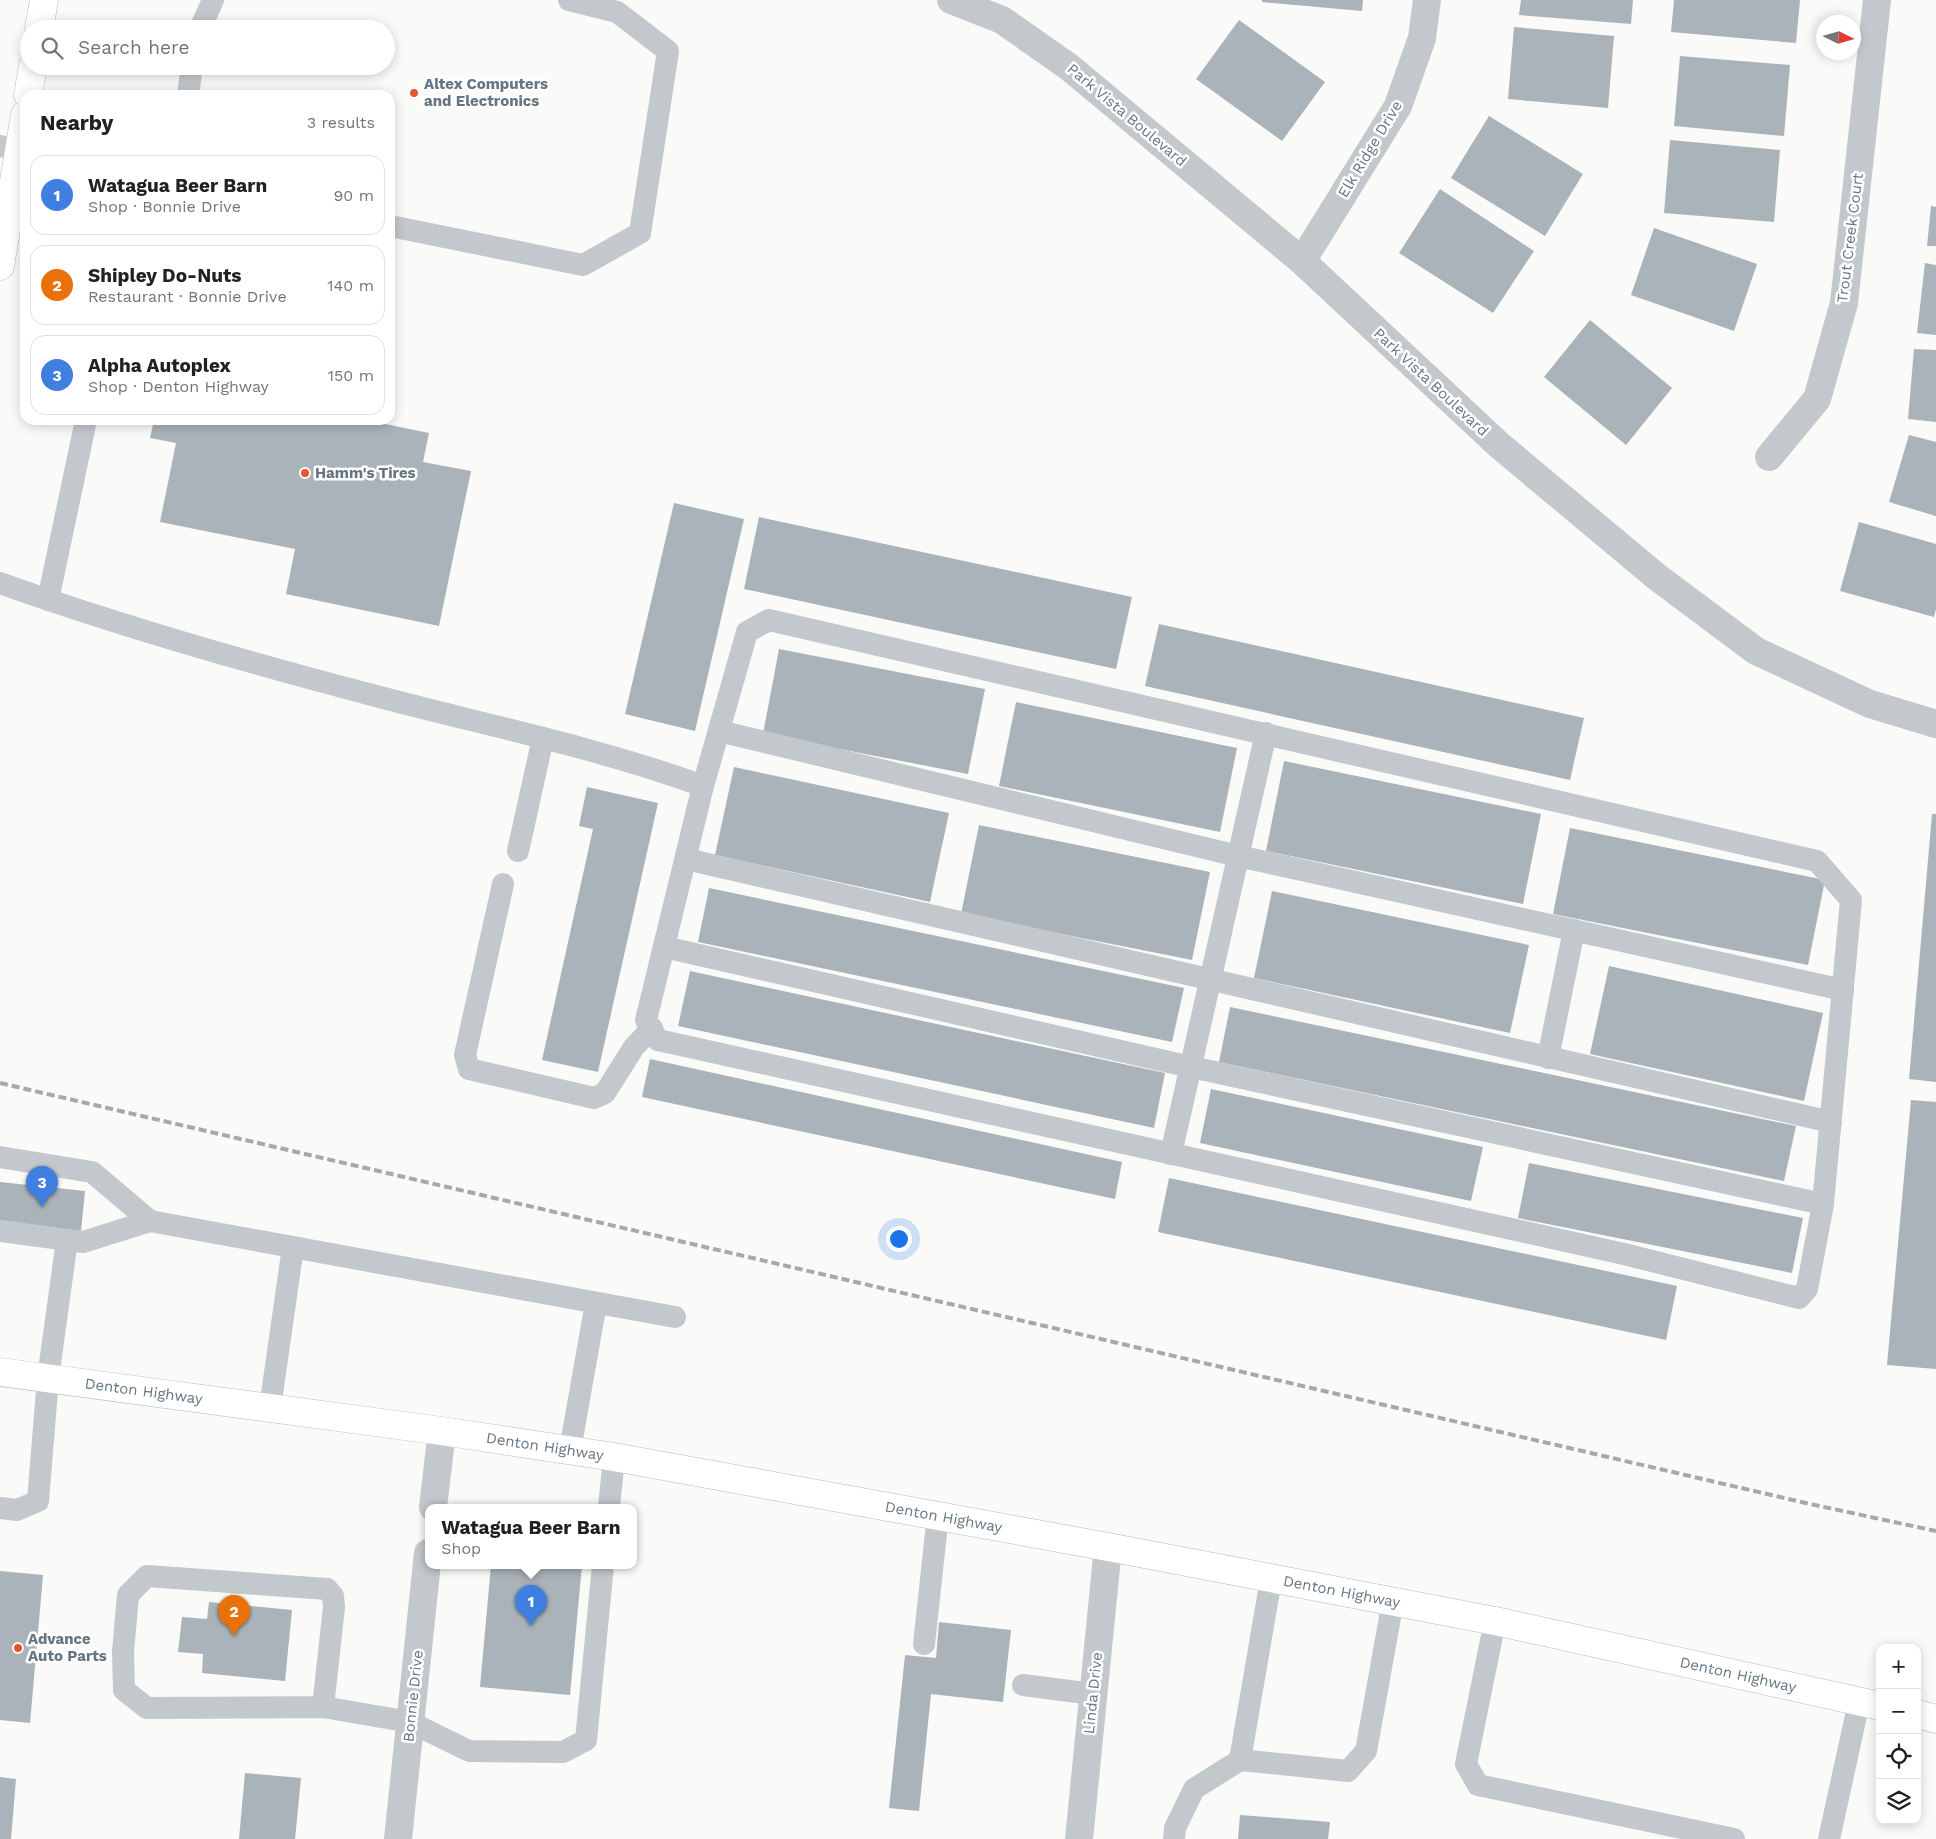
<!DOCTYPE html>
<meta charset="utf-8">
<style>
body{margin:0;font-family:"Work Sans",sans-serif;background:#f2f2f2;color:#202124}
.controls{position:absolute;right:15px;bottom:15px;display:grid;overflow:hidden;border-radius:10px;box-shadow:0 2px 12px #0003}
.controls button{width:45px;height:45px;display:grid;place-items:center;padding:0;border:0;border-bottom:1px solid #e0e0e0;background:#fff;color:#202124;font:25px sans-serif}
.compass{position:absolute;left:1816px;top:15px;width:45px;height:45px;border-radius:50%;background:#fff;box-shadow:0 2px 12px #0003;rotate:95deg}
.you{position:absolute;left:898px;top:1238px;width:18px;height:18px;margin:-12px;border:4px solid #fff;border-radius:50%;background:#1a73e8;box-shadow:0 0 0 8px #1a73e833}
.badge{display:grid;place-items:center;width:32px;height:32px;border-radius:50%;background:#111827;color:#fff;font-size:16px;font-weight:700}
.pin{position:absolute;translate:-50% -41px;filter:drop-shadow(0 1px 2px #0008)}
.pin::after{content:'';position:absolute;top:26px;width:18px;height:15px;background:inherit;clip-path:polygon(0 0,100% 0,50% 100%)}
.popup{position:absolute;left:425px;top:1504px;width:212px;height:65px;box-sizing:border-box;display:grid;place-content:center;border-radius:10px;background:#fff;filter:drop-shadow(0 1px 4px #0005);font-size:16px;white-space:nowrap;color:#757577}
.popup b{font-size:19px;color:#202124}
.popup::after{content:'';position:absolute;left:50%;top:100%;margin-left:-10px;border:10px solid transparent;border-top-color:#fff}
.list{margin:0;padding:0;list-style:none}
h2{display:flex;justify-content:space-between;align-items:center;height:65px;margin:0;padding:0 20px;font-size:21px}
h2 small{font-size:16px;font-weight:400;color:#757577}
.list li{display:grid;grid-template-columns:32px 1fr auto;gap:15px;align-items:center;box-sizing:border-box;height:80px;margin:0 10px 10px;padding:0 10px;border:1px solid #e0e0e0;border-radius:15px}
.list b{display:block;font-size:19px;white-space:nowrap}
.list p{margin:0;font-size:16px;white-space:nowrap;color:#757577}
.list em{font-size:16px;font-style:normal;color:#757577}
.icon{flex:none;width:28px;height:28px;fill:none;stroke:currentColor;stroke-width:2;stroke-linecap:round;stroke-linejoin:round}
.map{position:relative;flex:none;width:1936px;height:1839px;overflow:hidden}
.search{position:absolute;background:#fff;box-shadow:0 2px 12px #0003;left:20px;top:20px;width:375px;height:55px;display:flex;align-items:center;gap:12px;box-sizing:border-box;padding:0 18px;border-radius:28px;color:#757577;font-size:19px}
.panel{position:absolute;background:#fff;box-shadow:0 2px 12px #0003;left:20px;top:90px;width:375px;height:335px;border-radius:15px}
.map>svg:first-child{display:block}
.building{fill:#aab3b9}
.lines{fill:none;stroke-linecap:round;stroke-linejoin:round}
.secondary-casing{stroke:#b3babf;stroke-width:29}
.primary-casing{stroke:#b5babe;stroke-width:29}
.service{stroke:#c3c8cc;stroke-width:22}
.minor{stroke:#c3c8cc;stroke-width:28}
.tertiary{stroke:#c3c8cc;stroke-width:28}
.secondary{stroke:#fff;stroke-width:28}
.primary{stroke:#fff;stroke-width:28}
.rail{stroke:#a2aab0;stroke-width:4;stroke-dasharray:8 4;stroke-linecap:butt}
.poi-dot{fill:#e4572e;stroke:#fff;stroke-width:2}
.labels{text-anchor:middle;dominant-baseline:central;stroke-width:5;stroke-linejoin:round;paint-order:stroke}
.poi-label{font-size:15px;font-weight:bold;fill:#657683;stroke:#fff;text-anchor:start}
.street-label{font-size:15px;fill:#657683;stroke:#fff}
</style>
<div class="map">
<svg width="1936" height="1839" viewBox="0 0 1936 1839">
<rect width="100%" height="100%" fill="#fafaf8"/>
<!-- building -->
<g class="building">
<polygon points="1262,0 1363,0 1362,11 1262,2"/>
<polygon points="1521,0 1633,0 1631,24 1519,15"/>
<polygon points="1674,0 1800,0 1796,43 1671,32"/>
<polygon points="1239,20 1325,82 1282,141 1196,79"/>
<polygon points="1514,27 1614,36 1608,108 1508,99"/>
<polygon points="1680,56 1790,65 1784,136 1674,126"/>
<polygon points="1489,116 1583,174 1545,236 1451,178"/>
<polygon points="1670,140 1780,150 1774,222 1664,213"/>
<polygon points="1440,189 1534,251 1493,313 1399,253"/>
<polygon points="1931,206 1936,207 1936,246 1927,246"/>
<polygon points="1654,228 1757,264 1734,331 1631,295"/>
<polygon points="1925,263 1936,265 1936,335 1917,333"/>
<polygon points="1590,320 1672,388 1626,445 1544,377"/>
<polygon points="1914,349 1936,350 1936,422 1908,419"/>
<polygon points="154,420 366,420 429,433 423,462 471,471 439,626 286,594 295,549 160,522 176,443 150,438"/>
<polygon points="1909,435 1936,442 1936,516 1889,502"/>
<polygon points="674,503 744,519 695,731 625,714"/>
<polygon points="759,517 1132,597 1116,669 744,589"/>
<polygon points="1859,522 1936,544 1936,609 1934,617 1840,591"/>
<polygon points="1159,624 1584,718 1570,780 1145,686"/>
<polygon points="779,649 985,689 968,774 763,734"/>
<polygon points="1016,702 1237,748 1220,832 999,786"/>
<polygon points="1284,761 1541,814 1523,904 1266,851"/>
<polygon points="734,767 949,813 930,902 715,855"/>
<polygon points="587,787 658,803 598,1072 542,1060 593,829 579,826"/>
<polygon points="1932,814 1936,814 1936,1082 1909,1079"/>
<polygon points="979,825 1210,872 1192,960 961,914"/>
<polygon points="1570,828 1825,880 1808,965 1553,914"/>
<polygon points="709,888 1184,988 1172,1042 698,942"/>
<polygon points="1272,891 1529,945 1510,1033 1254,978"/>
<polygon points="1609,966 1823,1013 1804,1101 1590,1054"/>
<polygon points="690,971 1165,1073 1154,1128 678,1026"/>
<polygon points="1230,1007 1796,1126 1784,1181 1219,1062"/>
<polygon points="650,1059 1122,1162 1115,1199 642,1097"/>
<polygon points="1211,1089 1483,1147 1471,1201 1200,1143"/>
<polygon points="1911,1100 1936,1102 1936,1369 1887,1365"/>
<polygon points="1529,1163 1803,1218 1792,1273 1518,1218"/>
<polygon points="1169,1178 1677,1286 1666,1340 1158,1232"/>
<polygon points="0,1182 85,1191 81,1231 0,1222"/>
<polygon points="491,1565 582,1565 570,1695 480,1687"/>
<polygon points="0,1571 43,1575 30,1723 0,1720"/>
<polygon points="209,1602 292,1610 285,1681 202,1673 203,1654 178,1652 182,1617 207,1619"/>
<polygon points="939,1622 1011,1630 1003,1702 931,1694 919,1811 889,1808 905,1655 936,1658"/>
<polygon points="245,1773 301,1778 295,1839 239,1839"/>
<polygon points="0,1777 16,1779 11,1839 0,1839"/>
<polygon points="1240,1815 1330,1822 1328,1839 1238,1839"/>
</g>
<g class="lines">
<defs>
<g id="secondary">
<polyline points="39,29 44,0"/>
<polyline points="28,95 33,66"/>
<polyline points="0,266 25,115"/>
</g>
<g id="primary">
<path id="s1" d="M 0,1372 L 442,1431 L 614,1457 L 1108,1547 L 1495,1621 L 1880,1706"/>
<polyline points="1917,1714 1936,1719"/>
</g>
</defs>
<!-- secondary casing -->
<use href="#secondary" class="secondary-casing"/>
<!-- primary casing -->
<use href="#primary" class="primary-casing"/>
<!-- service -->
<g class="service">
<polyline points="200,29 213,0"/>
<polyline points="188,95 192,66"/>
<polyline points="0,146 25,150"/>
<polyline points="390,226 583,265 640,233 668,51 617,12 569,0"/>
<path d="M 0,583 C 123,627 250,663 376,696 C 485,725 596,747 703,786 L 646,1020 L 658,1040 L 1624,1254 L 1799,1298 L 1807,1289 L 1823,1204 L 1851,900 L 1817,861 L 769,620 L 747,632 L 703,786"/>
<polyline points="48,600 86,420"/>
<polyline points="719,731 1238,856 1843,990"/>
<polyline points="518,851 543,738"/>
<polyline points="686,859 1831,1122"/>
<polyline points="503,884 465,1055 469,1069 594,1098 605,1093 634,1047 652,1028"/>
<polyline points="664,947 1191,1067 1823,1204"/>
<polyline points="1548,1058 1574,930"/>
<polyline points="1171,1154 1266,733"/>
<polyline points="0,1157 92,1172 150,1221"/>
<polyline points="0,1231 83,1242 150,1221 675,1317"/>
<polyline points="270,1408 293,1247"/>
<polyline points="570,1450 596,1303"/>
<polyline points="609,1507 614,1457"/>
<polyline points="0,1508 17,1510 38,1501 48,1378 67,1240"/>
<polyline points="1495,1621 1466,1764 1478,1785 1734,1839"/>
<polyline points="924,1644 938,1515"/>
<polyline points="1023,1685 1093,1694"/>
<polyline points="323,1707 334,1607 333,1596 327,1589 147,1576 128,1595 123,1652 124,1690 147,1708 323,1707 410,1722 469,1751 563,1752 586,1740 603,1565"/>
<polyline points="1240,1760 1271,1579"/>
<polyline points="1174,1839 1175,1828 1194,1789 1240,1760 1348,1771 1366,1751 1393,1601"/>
<polyline points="1829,1839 1859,1702"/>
</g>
<!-- minor -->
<g class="minor">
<polyline points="1302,261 1398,106 1422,38 1427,0"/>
<polyline points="1769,457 1817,399 1844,303 1877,0"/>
<polyline points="433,1507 442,1431"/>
<polyline points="398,1839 428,1553"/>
<polyline points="1079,1839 1108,1547"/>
</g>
<!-- tertiary -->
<polyline class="tertiary" points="951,0 1002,20 1069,67 1302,261 1499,445 1657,577 1756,651 1870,704 1936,724"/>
<!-- secondary -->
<use href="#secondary" class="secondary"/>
<!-- primary -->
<use href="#primary" class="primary"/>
<!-- rail -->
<polyline class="rail" points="0,1083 1810,1504 1936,1531"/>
</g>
<!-- markers -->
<g class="poi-dot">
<circle cx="414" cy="93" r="5"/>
<circle cx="305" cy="473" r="5"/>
<circle cx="18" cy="1648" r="5"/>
</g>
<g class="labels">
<!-- poi labels -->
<g class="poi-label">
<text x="424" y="84">Altex Computers<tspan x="424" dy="17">and Electronics</tspan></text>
<text x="315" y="473">Hamm's Tires</text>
<text x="28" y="1639">Advance<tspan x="28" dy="17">Auto Parts</tspan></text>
</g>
<!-- street labels -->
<g class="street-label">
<text transform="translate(1127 115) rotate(40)">Park Vista Boulevard</text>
<text transform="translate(1370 149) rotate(-59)">Elk Ridge Drive</text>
<text transform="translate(1850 238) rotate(-83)">Trout Creek Court</text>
<text transform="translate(1431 382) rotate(43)">Park Vista Boulevard</text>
<text stroke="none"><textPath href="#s1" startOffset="145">Denton Highway</textPath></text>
<text stroke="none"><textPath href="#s1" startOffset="550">Denton Highway</textPath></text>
<text stroke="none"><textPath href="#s1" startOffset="955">Denton Highway</textPath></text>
<text stroke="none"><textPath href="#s1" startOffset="1360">Denton Highway</textPath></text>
<text stroke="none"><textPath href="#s1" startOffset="1765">Denton Highway</textPath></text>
<text transform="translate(1093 1693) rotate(-84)">Linda Drive</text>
<text transform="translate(413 1696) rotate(-84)">Bonnie Drive</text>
</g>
</g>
</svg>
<div class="controls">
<button>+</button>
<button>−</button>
<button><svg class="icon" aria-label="locate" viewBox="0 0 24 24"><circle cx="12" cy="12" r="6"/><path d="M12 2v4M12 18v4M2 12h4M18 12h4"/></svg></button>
<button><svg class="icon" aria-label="layers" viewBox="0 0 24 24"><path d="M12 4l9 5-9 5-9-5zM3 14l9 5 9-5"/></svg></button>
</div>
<svg class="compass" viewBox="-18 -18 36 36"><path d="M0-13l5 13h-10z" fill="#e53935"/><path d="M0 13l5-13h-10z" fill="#757577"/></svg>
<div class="you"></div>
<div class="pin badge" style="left:531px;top:1626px;background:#3f7fe0">1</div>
<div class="popup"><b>Watagua Beer Barn</b>Shop</div>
<div class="pin badge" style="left:234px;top:1636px;background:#e8710a">2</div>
<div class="pin badge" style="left:42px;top:1207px;background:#3f7fe0">3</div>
<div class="search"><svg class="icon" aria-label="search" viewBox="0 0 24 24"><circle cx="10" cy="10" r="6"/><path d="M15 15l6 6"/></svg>Search here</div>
<section class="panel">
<h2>Nearby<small>3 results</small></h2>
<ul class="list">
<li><span class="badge" style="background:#3f7fe0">1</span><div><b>Watagua Beer Barn</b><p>Shop · Bonnie Drive</p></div><em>90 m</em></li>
<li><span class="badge" style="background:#e8710a">2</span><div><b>Shipley Do-Nuts</b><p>Restaurant · Bonnie Drive</p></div><em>140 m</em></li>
<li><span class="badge" style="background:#3f7fe0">3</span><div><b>Alpha Autoplex</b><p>Shop · Denton Highway</p></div><em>150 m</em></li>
</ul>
</section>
</div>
